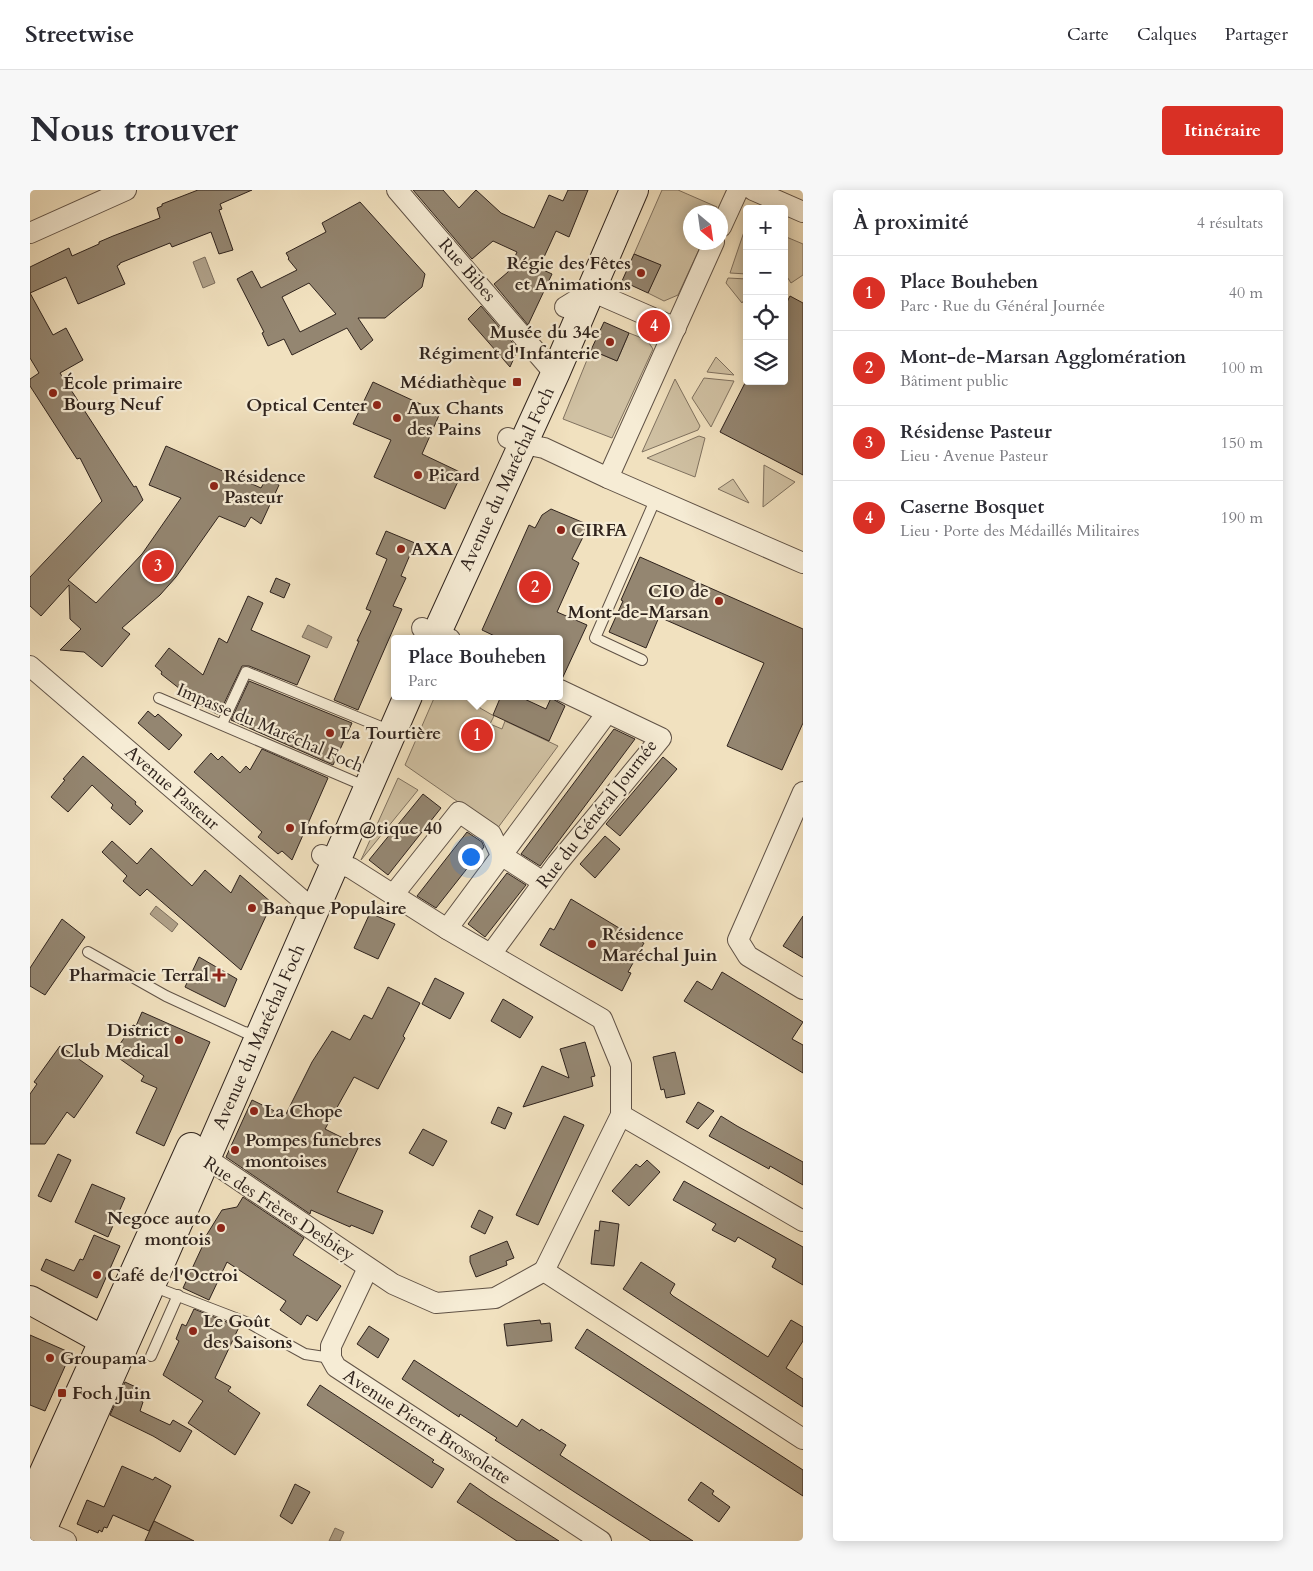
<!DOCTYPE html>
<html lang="fr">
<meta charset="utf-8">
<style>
body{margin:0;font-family:Cardo,serif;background:#f7f7f7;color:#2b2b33}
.controls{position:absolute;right:15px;top:15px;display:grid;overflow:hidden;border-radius:5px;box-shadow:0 2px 12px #0003}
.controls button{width:45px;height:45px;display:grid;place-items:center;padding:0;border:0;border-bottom:1px solid #e1e1e2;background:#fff;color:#2b2b33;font:25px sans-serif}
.compass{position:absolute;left:653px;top:15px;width:45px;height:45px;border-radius:50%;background:#fff;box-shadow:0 2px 12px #0003;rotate:151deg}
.you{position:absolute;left:440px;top:666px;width:18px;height:18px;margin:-12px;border:4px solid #fff;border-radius:50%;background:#1a73e8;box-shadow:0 0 0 8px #1a73e833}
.badge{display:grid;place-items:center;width:32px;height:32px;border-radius:50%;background:#d93025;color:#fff;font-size:16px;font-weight:700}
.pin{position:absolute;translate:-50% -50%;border:2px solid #fff;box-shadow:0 1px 5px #0006}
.popup{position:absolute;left:361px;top:445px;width:172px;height:65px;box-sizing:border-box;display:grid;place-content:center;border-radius:5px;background:#fff;filter:drop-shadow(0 1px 4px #0005);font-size:16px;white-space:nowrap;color:#7c7c81}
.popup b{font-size:19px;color:#2b2b33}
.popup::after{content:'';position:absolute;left:50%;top:100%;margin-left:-10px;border:10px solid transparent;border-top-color:#fff}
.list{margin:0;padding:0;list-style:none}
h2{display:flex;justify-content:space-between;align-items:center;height:65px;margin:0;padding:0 20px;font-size:21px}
h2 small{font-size:16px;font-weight:400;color:#7c7c81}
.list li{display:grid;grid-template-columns:32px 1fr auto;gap:15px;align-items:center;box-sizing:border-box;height:75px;padding:0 20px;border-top:1px solid #e1e1e2}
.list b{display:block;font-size:19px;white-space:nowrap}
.list p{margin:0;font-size:16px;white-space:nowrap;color:#7c7c81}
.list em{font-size:16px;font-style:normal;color:#7c7c81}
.icon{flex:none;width:28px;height:28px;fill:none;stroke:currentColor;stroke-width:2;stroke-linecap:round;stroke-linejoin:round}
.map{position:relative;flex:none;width:773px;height:1351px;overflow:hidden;border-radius:5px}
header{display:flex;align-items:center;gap:30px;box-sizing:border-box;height:70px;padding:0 25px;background:#fff;border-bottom:1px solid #e1e1e2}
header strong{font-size:24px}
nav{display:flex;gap:28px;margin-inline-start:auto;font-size:18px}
.intro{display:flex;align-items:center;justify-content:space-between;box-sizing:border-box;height:120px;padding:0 30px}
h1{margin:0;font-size:35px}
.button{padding:12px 22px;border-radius:5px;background:#d93025;color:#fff;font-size:18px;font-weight:700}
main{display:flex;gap:30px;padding:0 30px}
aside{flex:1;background:#fff;border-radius:5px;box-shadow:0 2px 12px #0003}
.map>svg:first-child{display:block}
.green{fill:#d0c1a3;stroke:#807260}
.water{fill:#afa088;stroke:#7c6e5d}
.building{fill:#948671;stroke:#2f231d;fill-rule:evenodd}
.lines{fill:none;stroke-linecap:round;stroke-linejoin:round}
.service-casing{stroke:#605246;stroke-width:12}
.minor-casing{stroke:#605246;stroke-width:22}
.secondary-casing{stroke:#2f231d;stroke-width:30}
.service{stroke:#f6ecd5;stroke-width:10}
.minor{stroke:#f6ecd5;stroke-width:20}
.secondary{stroke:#f6ecd5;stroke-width:28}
.poi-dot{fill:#8f2418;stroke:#f6ecd5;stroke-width:2}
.labels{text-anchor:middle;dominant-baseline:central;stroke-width:4.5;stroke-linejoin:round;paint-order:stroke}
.poi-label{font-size:18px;font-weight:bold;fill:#2f231d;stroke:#f6ecd5;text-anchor:start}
.street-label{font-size:18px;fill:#2f231d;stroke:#f6ecd5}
</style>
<header>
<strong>Streetwise</strong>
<nav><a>Carte</a><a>Calques</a><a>Partager</a></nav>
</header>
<div class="intro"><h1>Nous trouver</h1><a class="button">Itinéraire</a></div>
<main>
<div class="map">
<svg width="773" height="1351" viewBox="0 0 773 1351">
<rect width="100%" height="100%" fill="#f1e1bf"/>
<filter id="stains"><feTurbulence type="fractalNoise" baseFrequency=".004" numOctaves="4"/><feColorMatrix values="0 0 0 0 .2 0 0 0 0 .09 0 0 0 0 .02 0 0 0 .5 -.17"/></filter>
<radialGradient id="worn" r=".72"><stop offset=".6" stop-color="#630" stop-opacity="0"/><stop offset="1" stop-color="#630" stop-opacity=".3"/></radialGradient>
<!-- green -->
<g class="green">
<polygon points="632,0 648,0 687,17 685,22 661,22 661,52 672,53 648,105 634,111 618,103 630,75 604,64"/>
<polygon points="717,33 717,84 700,83"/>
<polygon points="754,46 773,54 773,85 761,93 754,82"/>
<polygon points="698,88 717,89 717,105 712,113 696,93"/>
<polygon points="599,143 617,150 623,159 582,248 533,229 561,160 587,171"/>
<polygon points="686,167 704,185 677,182"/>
<polygon points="674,188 704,191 681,237 662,208"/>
<polygon points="645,189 670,236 668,240 612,262"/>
<polygon points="669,246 675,248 665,287 617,268"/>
<polygon points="734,275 765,292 733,317"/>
<polygon points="703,289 719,313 688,299"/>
<polygon points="405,506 444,506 450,518 464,526 460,534 472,539 475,531 528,556 467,639 375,575"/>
<polygon points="368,588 388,600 331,670"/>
</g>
<!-- water -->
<g class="water">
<polygon points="175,67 185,93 173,98 163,72"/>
<polygon points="278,435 302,447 297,458 272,447"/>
<polygon points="126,716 148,734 142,742 120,724"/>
<polygon points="305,1338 314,1342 310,1351 299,1351"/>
</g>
<!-- building -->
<g class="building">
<polygon points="168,0 222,0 190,14 192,19 189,20 203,60 189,64 181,42 142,57 140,53 90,73 90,74 87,76 95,94 48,114 36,87 0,103 23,145 36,138 53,170 30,183 104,297 106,296 113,310 38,390 66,413 112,364 151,308 119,295 136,256 231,298 236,289 249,295 231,334 221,327 215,337 189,326 146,387 130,405 92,438 100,444 72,477 54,462 30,460 51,439 40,429 39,395 11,426 0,416 0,387 72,311 50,268 47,269 0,196 0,189 9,183 0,168 0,77 39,58 42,66 69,54 69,52 83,46 130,28 127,18 132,16 132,14"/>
<polygon points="383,0 413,0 429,18 446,0 471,23 504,38 519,5 533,11 538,0 558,0 539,47 526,41 509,78 522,84 498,135 464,94 478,82 487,62 463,51 442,69"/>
<path d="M 330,12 L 395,84 L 392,97 L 355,128 L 328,128 L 343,150 L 331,160 L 317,138 L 262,165 L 254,149 L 238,156 L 232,143 L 234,142 L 207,89 L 222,81 L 231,98 L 267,80 L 258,69 L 259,68 L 256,63 L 296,42 L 292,33 ZM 279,93 L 306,124 L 270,142 L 252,107 Z"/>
<polygon points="604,64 631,75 618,103 592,91"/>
<polygon points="760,106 773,113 773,285 690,242 716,191 754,191 754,118"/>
<polygon points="451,116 488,159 480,177 438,129"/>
<polygon points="574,132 599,143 587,171 561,160"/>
<polygon points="343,192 410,223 392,264 432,283 415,319 344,287 361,250 323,234"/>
<polygon points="521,319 559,335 542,369 549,373 527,422 557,435 532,489 530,488 530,449 471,449 452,440 499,335 505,338 512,325"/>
<polygon points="356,341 385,353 371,386 376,388 363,416 372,419 328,520 304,510 329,451 327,451 341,421 336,419 357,369 346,364"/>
<polygon points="610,367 773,439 773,533 752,580 697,556 734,473 629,427 616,458 579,442 593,411 591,410"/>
<polygon points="246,388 260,394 254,408 240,402"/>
<polygon points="218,406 233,413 221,440 280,466 267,495 219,476 212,476 189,524 187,524 173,517 131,484 132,482 125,476 139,458 173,485 189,448 197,453"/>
<polygon points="219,491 322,533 303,575 201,530"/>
<polygon points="471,506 488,506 516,519 521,508 535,516 519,551 463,525"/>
<polygon points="118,521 125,527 128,524 152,545 139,560 108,533"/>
<polygon points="584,539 605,549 510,676 491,664"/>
<polygon points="232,559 298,588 262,670 252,661 248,664 228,647 232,642 164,582 181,563 188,570 192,566 210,583 216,576 220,580"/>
<polygon points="53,566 106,612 105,614 113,621 100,635 81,618 83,615 62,595 38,622 21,607 35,590 33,589"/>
<polygon points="633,567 647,579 590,646 576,634"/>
<polygon points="393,604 411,618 358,685 339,670"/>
<polygon points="437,642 452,652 454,657 406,718 387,706"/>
<polygon points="575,646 590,659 565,688 550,674"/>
<polygon points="82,651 107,674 121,658 162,696 175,680 201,703 210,685 242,713 211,780 117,699 110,706 93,691 97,686 72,662"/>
<polygon points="477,683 496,695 455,747 438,734"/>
<polygon points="541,709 614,753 598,782 601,783 592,801 510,755 520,738 524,740"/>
<polygon points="340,723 365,734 348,769 324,758"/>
<polygon points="773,726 773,768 753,756"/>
<polygon points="32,729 55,747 15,805 0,796 0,778"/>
<polygon points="169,767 207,789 195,817 155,797"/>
<polygon points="692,782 773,832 762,849 773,855 773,883 654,811 667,791 682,800"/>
<polygon points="405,788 434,803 420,829 392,814"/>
<polygon points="358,797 390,813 373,846 375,848 348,899 324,887 295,939 329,956 307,1002 353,1021 343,1044 321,1035 320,1037 281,1020 280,1024 196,967 222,910 255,926 282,872 302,841 320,850 334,825 342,829"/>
<polygon points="473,809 503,827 490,848 461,831"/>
<polygon points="112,822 180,852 134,956 106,943 127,898 111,891 114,886 83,864 103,835 106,836"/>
<polygon points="555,852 565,886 561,887 563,896 493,917 512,876 539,888 530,859"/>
<polygon points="30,856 73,886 44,928 37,922 15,954 0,954 0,904 7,894 4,892"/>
<polygon points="645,862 655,904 636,908 634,899 631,900 623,867"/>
<polygon points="668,912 684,921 668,939 656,932"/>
<polygon points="468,917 482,923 475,939 461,933"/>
<polygon points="534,926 554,935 508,1035 486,1025"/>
<polygon points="691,926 707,936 773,972 773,995 740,976 739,979 679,946"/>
<polygon points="393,939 417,951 403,976 379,963"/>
<polygon points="28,964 41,970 21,1012 8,1006"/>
<polygon points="617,970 630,982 599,1016 582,1001 606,974 610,977"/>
<polygon points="654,991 773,1057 773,1095 742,1077 746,1069 708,1047 705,1052 682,1040 686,1034 643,1010"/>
<polygon points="62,994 95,1008 78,1047 45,1032"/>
<polygon points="213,1007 274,1048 263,1065 311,1096 287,1131 277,1125 271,1135 250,1120 256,1111 197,1072 179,1110 153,1098 173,1055 171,1054 192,1020 207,1017"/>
<polygon points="449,1020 463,1027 455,1044 441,1037"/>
<polygon points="570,1031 589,1034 584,1076 561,1074 565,1040 569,1041"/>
<polygon points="64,1045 90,1056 67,1108 11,1080 16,1069 44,1081 50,1069 53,1070"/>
<polygon points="477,1051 484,1068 476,1071 477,1075 446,1087 440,1072 440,1066"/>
<polygon points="611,1072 645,1094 640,1103 643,1106 738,1167 761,1130 773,1137 773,1151 756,1178 773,1189 773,1217 593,1099"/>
<polygon points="164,1119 209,1137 185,1188 201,1197 198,1201 230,1223 205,1265 158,1233 173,1211 133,1185 149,1151 146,1149 152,1134 156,1136"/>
<polygon points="510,1130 511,1134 520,1133 522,1151 477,1156 474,1134"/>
<polygon points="339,1136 359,1149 348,1168 327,1154"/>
<polygon points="557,1139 773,1280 773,1306 545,1158"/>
<polygon points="0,1145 41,1163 15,1221 0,1215"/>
<polygon points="384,1170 487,1237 492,1229 510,1241 511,1239 536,1255 530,1265 663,1351 621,1351 546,1303 465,1250 467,1248 430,1224 429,1227 372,1189"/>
<polygon points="95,1192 108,1198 113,1202 109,1210 113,1212 110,1221 140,1235 143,1230 162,1241 150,1262 123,1246 80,1225"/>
<polygon points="290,1195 404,1270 402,1272 414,1279 402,1298 277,1215"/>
<polygon points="92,1276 123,1290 125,1287 141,1296 119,1341 83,1325 77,1338 74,1337 72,1342 69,1340 68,1343 47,1334 57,1310 74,1317"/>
<polygon points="671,1292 684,1301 682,1304 700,1317 689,1332 658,1310"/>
<polygon points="440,1293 460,1307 529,1351 487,1351 449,1326 427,1312"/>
<polygon points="265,1294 280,1302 262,1334 250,1326"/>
<polygon points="124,1331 164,1351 115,1351"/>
</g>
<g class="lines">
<defs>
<g id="service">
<polyline points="612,470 565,448 626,308"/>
<polyline points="129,508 337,597"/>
<polyline points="192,534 216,482 361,541"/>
<polyline points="58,762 136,806 214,842 229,845"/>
<polyline points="122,1096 221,1134 275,1164 301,1168"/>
<polyline points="121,1166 148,1105"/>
</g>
<g id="minor">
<polyline points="367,0 525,184"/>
<polyline points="723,0 773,22"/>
<polyline points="691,37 708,0"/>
<polyline points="0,43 96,0"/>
<polyline points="561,101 646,138"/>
<polyline points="535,117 561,101"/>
<polyline points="478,248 494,254 514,258 578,288 773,373"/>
<polyline points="578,288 684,52"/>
<polyline points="392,438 406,445 420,449"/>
<polyline points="0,476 285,721"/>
<polyline points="773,602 708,750 718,766 773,799"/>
<polyline points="292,665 305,673 321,678 417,739 572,829 591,875 591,925 773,1031"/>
<polyline points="363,705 429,622 461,644 471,665 513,692"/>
<polyline points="417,739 577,523"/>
<polyline points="461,764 527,674 631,548 530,500"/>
<polyline points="164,964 175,972 188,976 363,1094 406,1113 465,1108 514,1081"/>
<polyline points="338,1078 301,1156 301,1168 306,1177 571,1351"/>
<polyline points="514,1081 773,1249"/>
<polyline points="514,1081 591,925"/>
<polyline points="0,1335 36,1351"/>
</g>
<g id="secondary">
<polyline points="404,449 525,184 604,0"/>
<polyline points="0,1110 89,1159"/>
<polyline points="0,1313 161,957"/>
<polyline points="7,1351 121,1095 378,506"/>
</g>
</defs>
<!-- service casing -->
<use href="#service" class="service-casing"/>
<!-- minor casing -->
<use href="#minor" class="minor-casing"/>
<!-- secondary casing -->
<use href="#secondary" class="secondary-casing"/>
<!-- service -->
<use href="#service" class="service"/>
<!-- minor -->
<use href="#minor" class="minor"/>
<!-- secondary -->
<use href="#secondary" class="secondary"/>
</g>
<!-- markers -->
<g class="poi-dot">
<circle cx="611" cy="83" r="5"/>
<circle cx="580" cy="152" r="5"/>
<rect x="482" y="187" width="10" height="10" rx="2.5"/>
<circle cx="23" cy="203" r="5"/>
<circle cx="347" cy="215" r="5"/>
<circle cx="367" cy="228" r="5"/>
<circle cx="388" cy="285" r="5"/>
<circle cx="184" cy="296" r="5"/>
<circle cx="531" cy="340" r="5"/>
<circle cx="371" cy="359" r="5"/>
<circle cx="689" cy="411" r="5"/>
<circle cx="300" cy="543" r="5"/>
<circle cx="260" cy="638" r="5"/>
<circle cx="222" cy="718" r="5"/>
<circle cx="562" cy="754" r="5"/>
<path d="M186.5 777.5h5v5h5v5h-5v5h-5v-5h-5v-5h5z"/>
<circle cx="149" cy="850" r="5"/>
<circle cx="224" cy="921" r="5"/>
<circle cx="205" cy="960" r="5"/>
<circle cx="191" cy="1038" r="5"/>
<circle cx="67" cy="1085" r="5"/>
<circle cx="163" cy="1141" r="5"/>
<circle cx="20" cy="1168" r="5"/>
<rect x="27" y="1198" width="10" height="10" rx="2.5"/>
</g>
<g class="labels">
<!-- poi labels -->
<g class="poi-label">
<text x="601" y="73" text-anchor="end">Régie des Fêtes<tspan x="601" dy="21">et Animations</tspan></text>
<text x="570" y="142" text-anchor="end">Musée du 34e<tspan x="570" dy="21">Régiment d'Infanterie</tspan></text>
<text x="477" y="192" text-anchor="end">Médiathèque</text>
<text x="33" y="193">École primaire<tspan x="33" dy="21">Bourg Neuf</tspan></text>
<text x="337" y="215" text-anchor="end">Optical Center</text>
<text x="377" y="218">Aux Chants<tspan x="377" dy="21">des Pains</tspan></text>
<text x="398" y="285">Picard</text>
<text x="194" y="286">Résidence<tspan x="194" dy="21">Pasteur</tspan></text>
<text x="541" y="340">CIRFA</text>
<text x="381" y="359">AXA</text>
<text x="679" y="401" text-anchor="end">CIO de<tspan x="679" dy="21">Mont-de-Marsan</tspan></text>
<text x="310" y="543">La Tourtière</text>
<text x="270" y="638">Inform@tique 40</text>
<text x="232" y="718">Banque Populaire</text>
<text x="572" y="744">Résidence<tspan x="572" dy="21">Maréchal Juin</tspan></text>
<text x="179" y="785" text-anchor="end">Pharmacie Terral</text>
<text x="139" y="840" text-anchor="end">District<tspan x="139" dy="21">Club Medical</tspan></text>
<text x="234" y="921">La Chope</text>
<text x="215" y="950">Pompes funebres<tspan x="215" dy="21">montoises</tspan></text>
<text x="181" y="1028" text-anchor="end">Negoce auto<tspan x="181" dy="21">montois</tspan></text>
<text x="77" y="1085">Café de l'Octroi</text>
<text x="173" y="1131">Le Goût<tspan x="173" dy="21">des Saisons</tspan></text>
<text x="30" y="1168">Groupama</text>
<text x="42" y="1203">Foch Juin</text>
</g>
<!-- street labels -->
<g class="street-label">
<text transform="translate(437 80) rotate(49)">Rue Bibes</text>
<text transform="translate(477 289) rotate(-65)">Avenue du Maréchal Foch</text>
<text transform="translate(240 538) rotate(23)">Impasse du Maréchal Foch</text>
<text transform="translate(142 598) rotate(41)">Avenue Pasteur</text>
<text transform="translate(567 624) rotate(-52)">Rue du Général Journée</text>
<text transform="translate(229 847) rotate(-66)">Avenue du Maréchal Foch</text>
<text transform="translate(249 1019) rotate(33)">Rue des Frères Desbiey</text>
<text transform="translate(397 1237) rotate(33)">Avenue Pierre Brossolette</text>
</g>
</g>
<rect width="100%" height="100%" filter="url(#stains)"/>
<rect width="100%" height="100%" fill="url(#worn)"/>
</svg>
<div class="controls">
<button>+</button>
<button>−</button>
<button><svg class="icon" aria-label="locate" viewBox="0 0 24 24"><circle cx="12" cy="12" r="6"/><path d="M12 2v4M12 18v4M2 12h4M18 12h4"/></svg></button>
<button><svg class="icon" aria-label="layers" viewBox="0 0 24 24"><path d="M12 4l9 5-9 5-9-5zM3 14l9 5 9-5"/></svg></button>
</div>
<svg class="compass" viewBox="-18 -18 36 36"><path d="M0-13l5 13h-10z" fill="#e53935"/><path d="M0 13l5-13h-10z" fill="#7c7c81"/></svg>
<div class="you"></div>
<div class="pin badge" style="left:447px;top:545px">1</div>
<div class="popup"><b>Place Bouheben</b>Parc</div>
<div class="pin badge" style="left:505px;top:397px">2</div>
<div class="pin badge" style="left:128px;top:376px">3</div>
<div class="pin badge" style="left:624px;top:136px">4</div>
</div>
<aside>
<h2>À proximité<small>4 résultats</small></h2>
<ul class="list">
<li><span class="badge">1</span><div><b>Place Bouheben</b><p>Parc · Rue du Général Journée</p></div><em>40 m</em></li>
<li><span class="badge">2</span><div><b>Mont-de-Marsan Agglomération</b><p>Bâtiment public</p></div><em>100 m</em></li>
<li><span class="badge">3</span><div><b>Résidense Pasteur</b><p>Lieu · Avenue Pasteur</p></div><em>150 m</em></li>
<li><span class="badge">4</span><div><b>Caserne Bosquet</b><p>Lieu · Porte des Médaillés Militaires</p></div><em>190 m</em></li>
</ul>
</aside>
</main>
